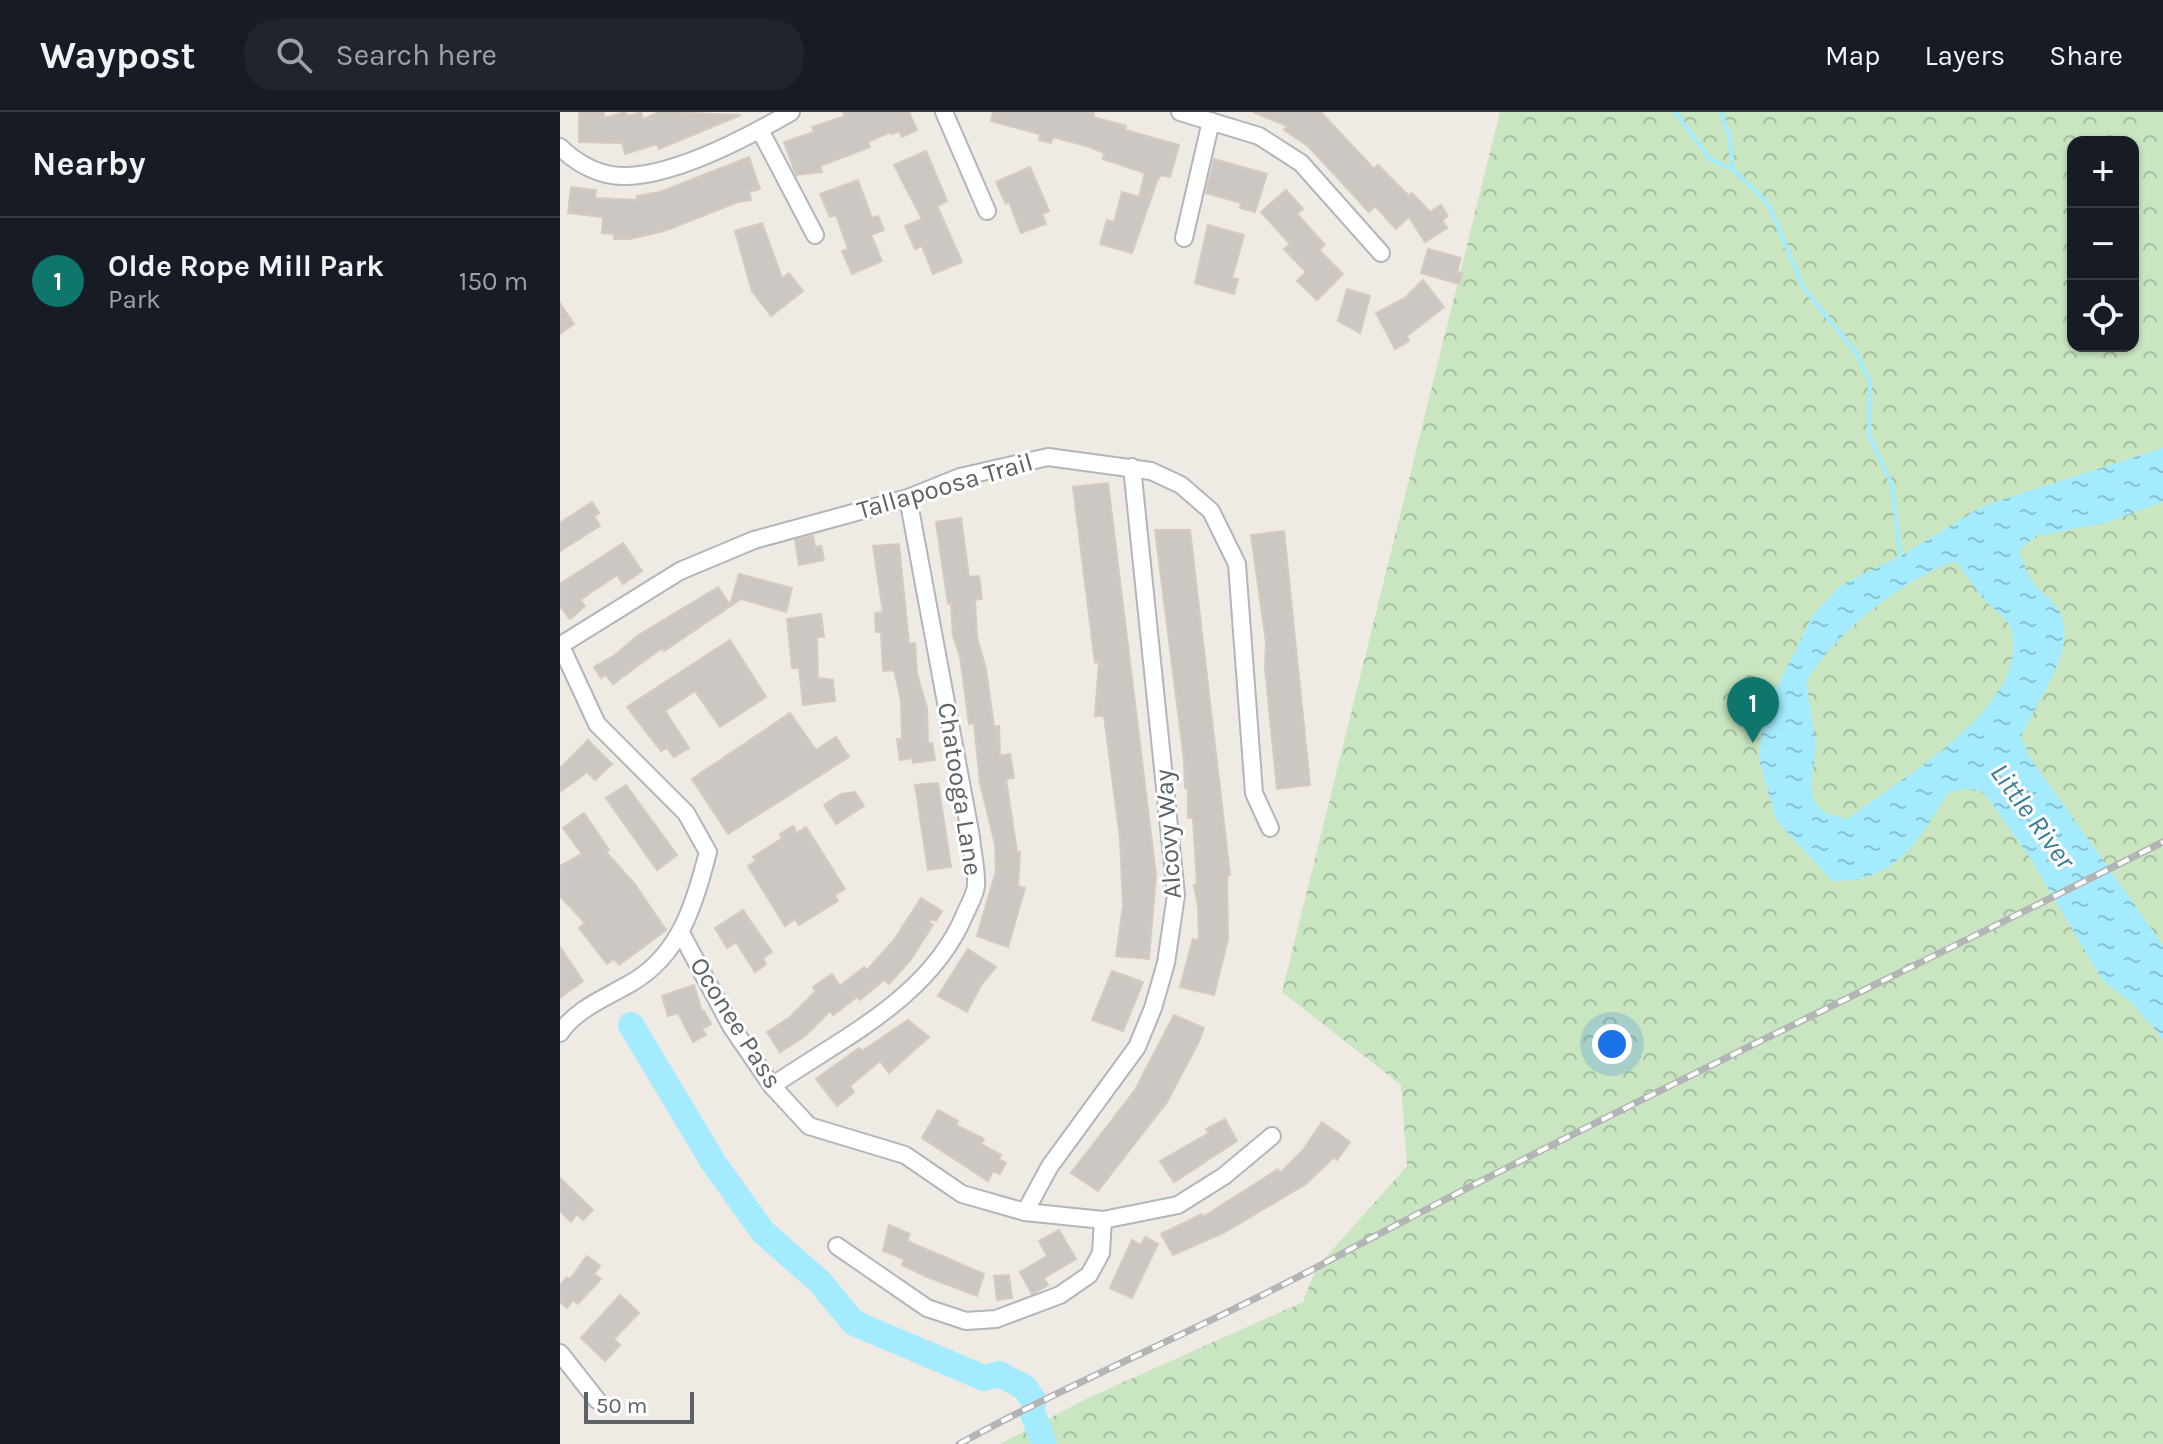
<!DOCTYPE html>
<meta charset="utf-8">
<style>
body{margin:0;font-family:Karla,sans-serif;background:#20242c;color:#f1f3f6}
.controls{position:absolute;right:24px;top:24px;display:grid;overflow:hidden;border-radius:16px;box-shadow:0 2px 6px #0004}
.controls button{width:72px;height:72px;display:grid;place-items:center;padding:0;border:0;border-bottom:2px solid #363941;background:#171b24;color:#f1f3f6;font:40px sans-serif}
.scale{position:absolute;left:24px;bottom:20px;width:110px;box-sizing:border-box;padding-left:8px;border:4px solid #5c6265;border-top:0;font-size:22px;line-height:28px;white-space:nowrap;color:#5c6265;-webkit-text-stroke:6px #fff;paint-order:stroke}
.you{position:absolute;left:1052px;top:932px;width:28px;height:28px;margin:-20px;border:6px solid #fff;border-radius:50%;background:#1a73e8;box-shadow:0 0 0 12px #1a73e833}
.badge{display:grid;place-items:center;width:52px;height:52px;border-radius:50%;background:#0f766e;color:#fff;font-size:26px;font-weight:700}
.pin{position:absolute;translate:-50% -66px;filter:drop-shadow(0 2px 4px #0008)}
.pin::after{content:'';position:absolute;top:42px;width:28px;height:24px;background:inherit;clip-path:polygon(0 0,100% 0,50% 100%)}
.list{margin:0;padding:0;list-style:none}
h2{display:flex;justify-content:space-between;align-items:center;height:104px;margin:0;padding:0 32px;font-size:34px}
h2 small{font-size:26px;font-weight:400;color:#9ea1a6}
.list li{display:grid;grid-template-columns:52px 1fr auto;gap:24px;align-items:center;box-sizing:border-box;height:128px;padding:0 32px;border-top:2px solid #363941}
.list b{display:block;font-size:30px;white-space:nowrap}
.list p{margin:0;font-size:26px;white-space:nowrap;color:#9ea1a6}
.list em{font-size:26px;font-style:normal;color:#9ea1a6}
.icon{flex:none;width:44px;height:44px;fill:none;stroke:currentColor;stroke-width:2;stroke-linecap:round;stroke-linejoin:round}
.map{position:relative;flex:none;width:1603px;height:1332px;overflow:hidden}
header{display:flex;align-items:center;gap:48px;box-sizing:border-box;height:112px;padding:0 40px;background:#171b24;border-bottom:2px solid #363941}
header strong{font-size:38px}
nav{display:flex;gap:44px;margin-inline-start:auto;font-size:28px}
.search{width:560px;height:72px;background:#20242c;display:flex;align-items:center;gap:20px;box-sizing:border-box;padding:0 28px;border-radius:32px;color:#9ea1a6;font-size:30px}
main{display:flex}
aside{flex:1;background:#171b24}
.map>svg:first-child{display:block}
.park{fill:url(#park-crowns);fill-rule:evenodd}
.water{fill:url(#water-ripples);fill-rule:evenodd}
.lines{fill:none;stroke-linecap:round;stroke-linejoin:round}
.stream{stroke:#a4ebff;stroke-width:4}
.river{stroke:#a4ebff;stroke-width:26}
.building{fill:#ccc7c3;stroke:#d4cac2;stroke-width:2}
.minor-casing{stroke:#b2b6b9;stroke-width:20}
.minor{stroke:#fff;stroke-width:16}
.rail-casing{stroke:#b3b4b5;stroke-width:7}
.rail{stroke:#fff;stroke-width:4;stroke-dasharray:12;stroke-linecap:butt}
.labels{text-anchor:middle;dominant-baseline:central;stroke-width:6;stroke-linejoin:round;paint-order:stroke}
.street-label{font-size:26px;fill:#5c6265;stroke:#fff}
.water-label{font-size:28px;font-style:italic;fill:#387c97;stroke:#fff}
</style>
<header>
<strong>Waypost</strong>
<div class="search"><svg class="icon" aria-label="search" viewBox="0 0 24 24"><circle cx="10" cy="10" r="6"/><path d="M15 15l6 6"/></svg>Search here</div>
<nav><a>Map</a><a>Layers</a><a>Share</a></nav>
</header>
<main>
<aside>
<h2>Nearby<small></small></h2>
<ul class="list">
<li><span class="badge">1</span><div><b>Olde Rope Mill Park</b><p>Park</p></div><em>150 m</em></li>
</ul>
</aside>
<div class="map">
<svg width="1603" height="1332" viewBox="0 0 1603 1332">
<defs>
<pattern id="park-crowns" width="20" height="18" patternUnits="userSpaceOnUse" patternTransform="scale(2)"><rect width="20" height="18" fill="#c9e6c1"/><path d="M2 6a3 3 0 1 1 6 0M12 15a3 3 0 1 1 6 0" fill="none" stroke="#a6bea0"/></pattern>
<pattern id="water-ripples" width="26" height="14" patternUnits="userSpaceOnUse" patternTransform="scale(2)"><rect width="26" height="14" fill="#a4ebff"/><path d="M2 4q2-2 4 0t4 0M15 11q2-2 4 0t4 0" fill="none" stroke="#89c2d2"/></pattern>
</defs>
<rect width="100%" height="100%" fill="#efeae4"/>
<!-- park -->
<path class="park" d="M 940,0 L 1603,0 L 1603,1332 L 440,1332 L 528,1286 L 743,1190 L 757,1155 L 847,1054 L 841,973 L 722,880 ZM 1513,30 L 1573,30 L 1573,234 L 1513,234 Z"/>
<!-- water -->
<path class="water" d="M 1603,336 L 1603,390 L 1545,411 L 1476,424 L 1459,438 C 1463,449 1467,462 1474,472 C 1481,482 1493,487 1499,498 C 1520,536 1475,591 1461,625 L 1469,644 L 1603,833 L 1603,927 L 1571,890 L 1543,869 L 1469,744 L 1424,681 L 1406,676 L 1388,681 C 1357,729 1338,770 1272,769 L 1216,708 L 1199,647 L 1204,601 L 1253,503 L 1281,473 L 1340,444 L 1425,393 ZM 1395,449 C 1405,460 1412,472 1421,484 C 1431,497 1448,503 1452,521 C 1468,597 1338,667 1288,707 L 1267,702 L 1255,691 L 1251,675 L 1256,632 L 1246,569 C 1279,518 1339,470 1395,449 Z"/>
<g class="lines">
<!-- stream -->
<g class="stream">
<polyline points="1115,0 1151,48 1173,57 1208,91 1243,175 1297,242 1310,270 1309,323 1332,373 1340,444"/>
<polyline points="1161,0 1169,23 1173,57"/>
</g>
<!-- river -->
<g class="river">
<polyline points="71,913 153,1050 203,1120 260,1170 294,1211 424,1266 439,1262 464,1275 474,1289"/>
<polyline points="473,1302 484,1332"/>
</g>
</g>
<!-- building -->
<g class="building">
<polygon points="19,0 44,0 44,6 65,0 68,4 81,0 83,7 99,0 181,3 99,37 97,32 65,42 62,31 19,30"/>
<polygon points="283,0 349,0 357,18 342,25 339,19 331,22 330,20 308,30 310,35 260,54 262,60 236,63 224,30 254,20 252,15 285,4"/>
<polygon points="433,0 534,0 533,5 566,14 565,18 619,33 610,65 601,63 597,69 572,141 540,132 547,108 554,110 562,80 579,85 585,61 543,47 544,41 530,35 493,25 491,31 479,28 480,22 431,9"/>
<polygon points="693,0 761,0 814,57 818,53 849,84 852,81 870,100 881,93 888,104 882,108 887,116 865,130 849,105 836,117 815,94 809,100 748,34 724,18 727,14"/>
<polygon points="366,39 387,89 377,94 402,150 373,162 362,134 355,137 345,114 362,107 334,53"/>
<polygon points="189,45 200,77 189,80 191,88 178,90 104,119 70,127 54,127 54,122 42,121 43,105 8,101 11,75 36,78 35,86 77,88 77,84 100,80"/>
<polygon points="654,47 707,62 695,100 680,96 681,91 646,81"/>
<polygon points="470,55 489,99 482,102 486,112 461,121 449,90 446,92 436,70"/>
<polygon points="298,68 312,106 318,104 324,118 311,123 322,149 292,162 282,139 288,137 276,103 270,105 260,82"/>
<polygon points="726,78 743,97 737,102 765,133 759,138 783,162 757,188 737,169 746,160 724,137 730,132 701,100"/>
<polygon points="202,111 222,166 229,161 243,179 211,204 192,179 175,119"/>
<polygon points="648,113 684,123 672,166 678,167 674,182 635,171"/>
<polygon points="868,137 901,146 897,160 902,161 899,172 861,161"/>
<polygon points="863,168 884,195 847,224 849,229 835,237 816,201 845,186"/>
<polygon points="787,177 810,184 800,221 778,209"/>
<polygon points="0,191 14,212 0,222"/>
<polygon points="548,371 596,763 589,847 556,844 563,794 560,726 544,604 535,604 539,550 535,551 513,375"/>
<polygon points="32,390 39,401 34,404 40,414 0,439 0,411"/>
<polygon points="401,406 409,465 419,464 422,487 415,488 417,526 426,557 434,615 439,614 440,644 450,642 454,666 446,667 457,740 460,740 458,774 465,776 448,835 417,824 436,759 435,732 420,671 414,611 409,612 400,544 393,524 391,491 388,492 376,410"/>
<polygon points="595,418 630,418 670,763 667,763 668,827 654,883 620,875 633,827 639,828 638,794 634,773 637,773 633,706 628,706 628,676 625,676 624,647"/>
<polygon points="724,419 750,673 717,677 705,556 706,530 691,423"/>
<polygon points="253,424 255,435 261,434 264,448 239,453 235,428"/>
<polygon points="63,431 82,459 63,472 57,463 20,488 25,494 10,507 0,494 0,472"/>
<polygon points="339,432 349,532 355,531 357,562 367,596 368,632 372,631 375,648 353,651 352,646 340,648 337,627 342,627 341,588 334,558 323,559 321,520 316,520 315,501 323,500 313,434"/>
<polygon points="179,462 232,476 226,500 181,487 104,539 102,536 53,572 46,563 41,566 34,555 55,543 77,524 158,475 170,493"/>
<polygon points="261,502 264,525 257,525 258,566 273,568 275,589 243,593 239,556 232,556 227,507"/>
<polygon points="170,528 206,585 160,615 135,579 105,599 129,636 114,645 107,636 101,639 67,595"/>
<polygon points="230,601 256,638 276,625 289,645 168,722 132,667"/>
<polygon points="28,628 52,652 35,668 27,660 0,680 0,656"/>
<polygon points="378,671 391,755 368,758 355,673"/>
<polygon points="66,673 117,743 97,758 46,686"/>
<polygon points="295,680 304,694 276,712 264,693 281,682"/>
<polygon points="24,701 49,738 46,740 74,771 106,818 59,853 54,847 47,852 19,816 25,811 0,784 0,754 22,742 3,716"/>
<polygon points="233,714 237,721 246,715 285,777 275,783 278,789 267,796 239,813 235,807 225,814 188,754 196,749 193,745 222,726 220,722"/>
<polygon points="361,786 382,799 376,809 371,807 369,811 373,813 350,849 329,872 324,868 300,888 297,885 273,903 270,899 245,924 220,940 207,920 230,905 256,879 253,875 272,862 280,874 304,855 307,858 334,828"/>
<polygon points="183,798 212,840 203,846 206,852 195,860 176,830 167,836 155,816"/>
<polygon points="0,835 23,869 0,886"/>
<polygon points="408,837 436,855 421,873 407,900 378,884"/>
<polygon points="552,859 583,870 563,919 532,908"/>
<polygon points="134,873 142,900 144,899 151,912 142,917 146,923 133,930 118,901 108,904 102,884"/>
<polygon points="614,903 644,916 638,931 607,990 538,1079 511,1061 575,978"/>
<polygon points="348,908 369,925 329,961 320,949 290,974 294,980 277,994 256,967 299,936 302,939"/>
<polygon points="378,998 398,1009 396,1013 424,1027 421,1032 441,1043 439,1047 446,1051 440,1062 433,1059 428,1069 362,1026"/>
<polygon points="665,1007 677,1029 614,1070 600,1049 649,1021 646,1017"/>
<polygon points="762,1010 790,1030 777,1048 774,1045 746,1072 665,1120 613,1143 601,1122 642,1102 643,1105 718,1057 720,1061 743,1038"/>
<polygon points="0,1066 33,1098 23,1108 17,1102 11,1110 0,1099"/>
<polygon points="329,1113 350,1122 347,1129 424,1162 417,1184 365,1164 342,1153 344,1147 323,1139"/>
<polygon points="499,1118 516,1147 484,1166 488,1173 472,1182 460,1160 487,1144 479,1129"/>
<polygon points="585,1125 598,1132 572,1186 550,1176 572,1128 581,1133"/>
<polygon points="27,1144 40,1154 34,1162 41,1167 18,1192 13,1188 7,1196 0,1190 0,1173 7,1165 10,1167"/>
<polygon points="449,1163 452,1186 437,1188 434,1164"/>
<polygon points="60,1183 79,1201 54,1227 60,1233 45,1249 21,1226"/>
</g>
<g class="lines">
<defs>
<g id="minor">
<polyline points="384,0 427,99"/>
<polyline points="620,0 699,24 741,51 821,141"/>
<polyline points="200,18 255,123"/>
<path d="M 0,35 C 17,52 41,65 66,64 C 116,63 188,25 231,0"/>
<polyline points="624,126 651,9"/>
<path d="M 0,532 L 37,612 L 126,701 L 148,740 C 135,791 120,843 71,871 C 47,885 16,897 0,921"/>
<polyline points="1,533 120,459 194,428 348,386 400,365 488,345 591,359 621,373 651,399 677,452 694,681 710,716"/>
<polyline points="121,821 171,914 212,974 249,1014 345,1043 402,1082 465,1100 543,1108 618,1093 664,1064 712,1024"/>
<path d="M 212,974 C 283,925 370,886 405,802 C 409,793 415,783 416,774 C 417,758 412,740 411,725 L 348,386"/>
<polyline points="465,1100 490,1054 577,935 593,896 606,851 616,783 572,355"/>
<polyline points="277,1134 367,1196 406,1209 436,1207 500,1183 529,1163 541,1141 543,1108"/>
<polyline points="0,1241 37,1288"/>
</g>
</defs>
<!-- minor casing -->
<use href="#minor" class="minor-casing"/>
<!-- minor -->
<use href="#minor" class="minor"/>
<defs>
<path id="rail" d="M 399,1332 C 516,1268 639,1218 757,1155 C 1035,1006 1321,872 1603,730"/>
</defs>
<!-- rail casing -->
<use href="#rail" class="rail-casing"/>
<!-- rail -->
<use href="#rail" class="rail"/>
</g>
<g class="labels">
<!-- street labels -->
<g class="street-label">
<text transform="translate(385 374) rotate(-16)">Tallapoosa Trail</text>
<text transform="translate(400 677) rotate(81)">Chatooga Lane</text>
<text transform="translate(608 722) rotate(-94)">Alcovy Way</text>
<text transform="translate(176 911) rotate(58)">Oconee Pass</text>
</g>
<!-- water labels -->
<g class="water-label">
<text transform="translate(1473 704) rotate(54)">Little River</text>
</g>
</g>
</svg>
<div class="controls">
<button>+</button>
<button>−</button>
<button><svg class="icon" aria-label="locate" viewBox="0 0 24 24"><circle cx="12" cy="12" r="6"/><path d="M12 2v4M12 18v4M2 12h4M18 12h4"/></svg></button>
</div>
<div class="scale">50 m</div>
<div class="you"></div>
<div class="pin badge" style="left:1193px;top:631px">1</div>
</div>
</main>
